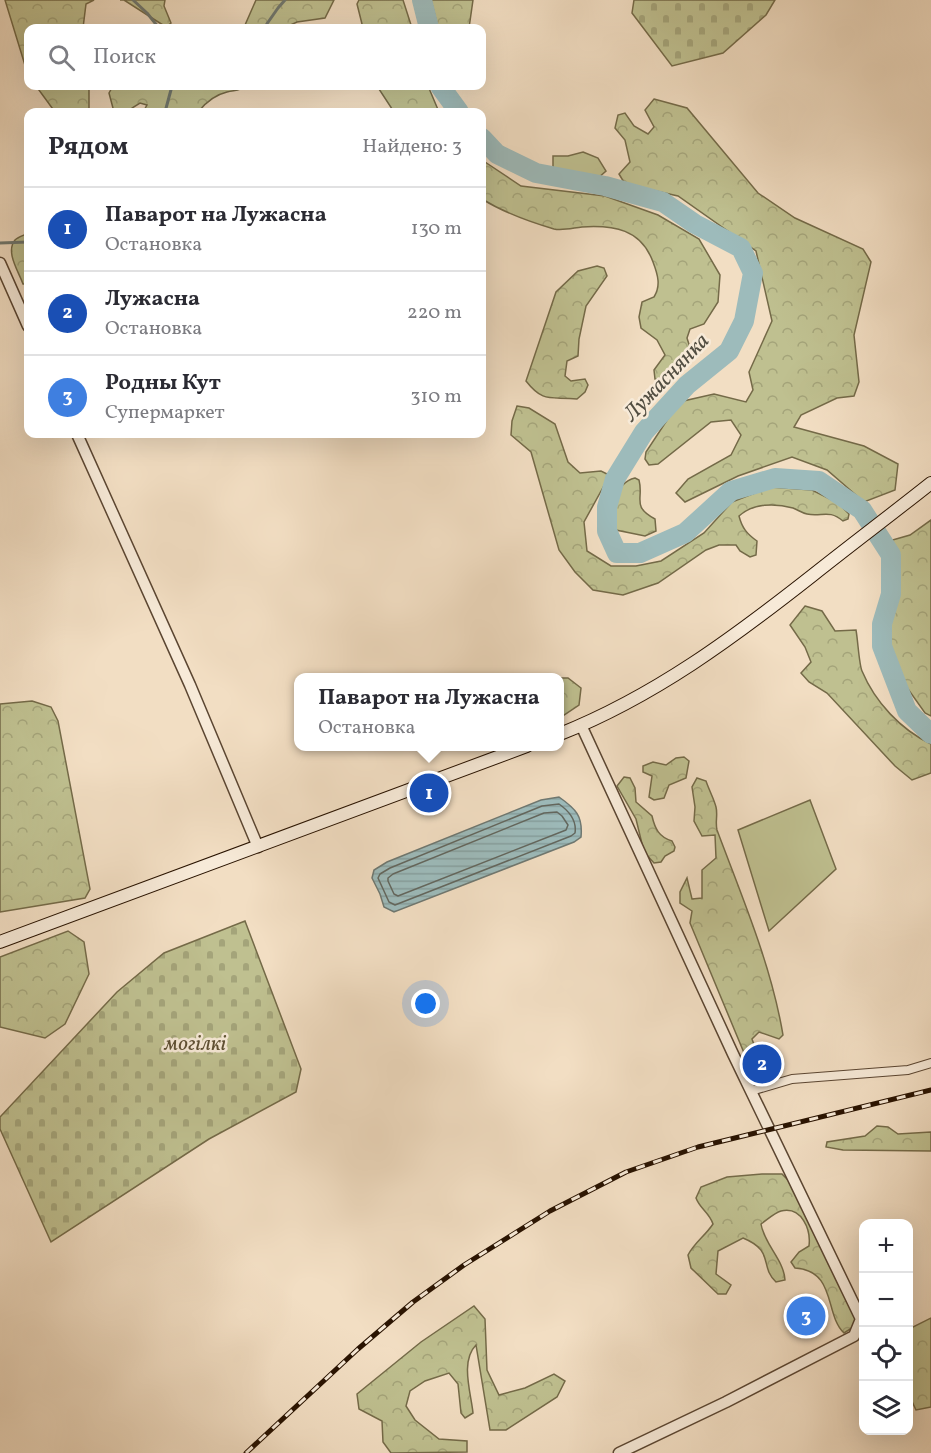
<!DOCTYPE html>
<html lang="ru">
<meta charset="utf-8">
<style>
body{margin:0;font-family:Vollkorn,serif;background:#f7f7f7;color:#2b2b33}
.controls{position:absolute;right:18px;bottom:18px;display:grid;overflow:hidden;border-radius:12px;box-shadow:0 6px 24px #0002}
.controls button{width:54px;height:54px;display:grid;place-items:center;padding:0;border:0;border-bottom:2px solid #e1e1e2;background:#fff;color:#2b2b33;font:30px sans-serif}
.you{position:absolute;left:426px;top:1004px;width:21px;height:21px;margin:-15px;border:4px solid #fff;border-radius:50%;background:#1a73e8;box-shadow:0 0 0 9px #1a73e833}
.badge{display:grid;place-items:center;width:39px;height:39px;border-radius:50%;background:#8f2418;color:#fff;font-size:20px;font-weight:700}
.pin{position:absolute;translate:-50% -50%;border:3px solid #fff;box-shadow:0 2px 6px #0006}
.popup{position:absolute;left:294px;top:673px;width:270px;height:78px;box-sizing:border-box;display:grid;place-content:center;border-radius:12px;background:#fff;filter:drop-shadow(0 2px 4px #0005);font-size:20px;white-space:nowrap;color:#7c7c81}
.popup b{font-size:22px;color:#2b2b33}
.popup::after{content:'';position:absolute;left:50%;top:100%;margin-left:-12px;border:12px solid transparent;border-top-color:#fff}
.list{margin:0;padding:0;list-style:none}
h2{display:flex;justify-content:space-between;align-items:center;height:78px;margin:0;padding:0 24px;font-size:26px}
h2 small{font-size:20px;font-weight:400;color:#7c7c81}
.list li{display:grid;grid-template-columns:39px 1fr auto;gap:18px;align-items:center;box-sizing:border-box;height:84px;padding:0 24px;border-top:2px solid #e1e1e2}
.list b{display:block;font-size:22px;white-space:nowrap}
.list p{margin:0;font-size:20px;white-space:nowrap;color:#7c7c81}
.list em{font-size:20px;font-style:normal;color:#7c7c81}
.icon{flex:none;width:33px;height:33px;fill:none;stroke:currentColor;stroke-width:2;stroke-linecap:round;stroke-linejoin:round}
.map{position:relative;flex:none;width:931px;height:1453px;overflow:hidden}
.search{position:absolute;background:#fff;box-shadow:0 6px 24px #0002;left:24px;top:24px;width:462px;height:66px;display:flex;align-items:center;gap:15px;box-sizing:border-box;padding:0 21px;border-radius:12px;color:#7c7c81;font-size:22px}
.panel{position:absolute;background:#fff;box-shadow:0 6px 24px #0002;left:24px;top:108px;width:462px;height:330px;border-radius:12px}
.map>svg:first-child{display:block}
.green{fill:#bfc090;stroke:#746a48;stroke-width:1.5}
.forest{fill:url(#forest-crowns);stroke:#746a48;stroke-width:1.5}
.cemetery{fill:url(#cemetery-stones);stroke:#746a48;stroke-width:1.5}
.water{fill:url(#water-rules);stroke:#6f7871;stroke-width:1.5}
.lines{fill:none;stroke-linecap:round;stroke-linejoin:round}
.shore{stroke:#63675e;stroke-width:1.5}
.stream{stroke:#6f7871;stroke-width:3}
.river{stroke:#9dbbbb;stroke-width:20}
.minor-casing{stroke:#5b4632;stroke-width:10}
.tertiary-casing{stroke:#5b4632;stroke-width:13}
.secondary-casing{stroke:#291301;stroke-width:14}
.minor{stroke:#f7ead8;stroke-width:8}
.tertiary{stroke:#f7ead8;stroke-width:10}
.secondary{stroke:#f7ead8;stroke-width:12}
.rail-casing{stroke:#291301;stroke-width:5}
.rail{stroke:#f7ead8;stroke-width:3;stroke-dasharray:9;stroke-linecap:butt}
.labels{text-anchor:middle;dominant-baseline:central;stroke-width:5;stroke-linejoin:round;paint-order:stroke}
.park-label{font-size:21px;font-style:italic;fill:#5e5033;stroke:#f7ead8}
.water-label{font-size:22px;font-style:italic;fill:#524e42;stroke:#f7ead8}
</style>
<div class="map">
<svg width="931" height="1453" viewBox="0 0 931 1453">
<defs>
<pattern id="forest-crowns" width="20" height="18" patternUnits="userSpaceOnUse" patternTransform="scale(1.5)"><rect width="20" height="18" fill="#bfc090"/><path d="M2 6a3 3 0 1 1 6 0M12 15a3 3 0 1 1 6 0" fill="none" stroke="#a4a47a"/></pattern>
<pattern id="cemetery-stones" width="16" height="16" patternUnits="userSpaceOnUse" patternTransform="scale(1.5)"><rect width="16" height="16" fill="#bfc090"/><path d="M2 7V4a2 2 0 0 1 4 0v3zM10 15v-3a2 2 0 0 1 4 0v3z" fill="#a4a47a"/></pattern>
<pattern id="water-rules" width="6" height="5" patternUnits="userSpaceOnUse" patternTransform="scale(1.5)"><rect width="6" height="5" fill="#9dbbbb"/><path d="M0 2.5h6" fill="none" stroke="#87a09f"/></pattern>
</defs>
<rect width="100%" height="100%" fill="#f2dec3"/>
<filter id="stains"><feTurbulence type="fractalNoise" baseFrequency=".00333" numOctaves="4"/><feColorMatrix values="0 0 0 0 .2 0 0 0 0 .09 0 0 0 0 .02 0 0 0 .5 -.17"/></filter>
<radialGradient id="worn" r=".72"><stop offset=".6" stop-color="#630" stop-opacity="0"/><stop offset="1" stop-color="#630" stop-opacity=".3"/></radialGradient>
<!-- green -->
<g class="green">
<polygon points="583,152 598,158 606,171 598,178 553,168 553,156 568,156"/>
<polygon points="810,800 836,869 769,931 738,830"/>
</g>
<!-- forest -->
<g class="forest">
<polygon points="5,0 94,0 86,4 83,28 28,28 28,75"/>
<polygon points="120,0 165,0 164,6 171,23 166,27 124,0"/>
<polygon points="256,0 334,0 325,18 297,22 284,28 218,28 230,25 245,25"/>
<polygon points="359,0 403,0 412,28 363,28 357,4"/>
<polygon points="431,0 473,0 469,28 438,28"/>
<polygon points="36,86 89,86 89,110 86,112 55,112"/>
<path d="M 113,86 L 246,86 C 240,91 235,90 227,92 C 214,95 206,102 198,112 L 143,112 L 147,105 L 140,103 L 132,108 L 129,112 L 114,112 L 109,93 Z"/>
<polygon points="377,86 428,86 439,112 394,112"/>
<polygon points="654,99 687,108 758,193 795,218 863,249 871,262 854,335 859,382 854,396 837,398 801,415 794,427 864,446 898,464 895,490 864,502 827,470 792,457 738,476 685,502 676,493 688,479 731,455 741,435 731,420 711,422 658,464 649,465 645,459 646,452 679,402 714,394 746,402 753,390 749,372 772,321 756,251 678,196 625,184 619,174 630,162 625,140 615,128 618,115 625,113 634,126 648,134 654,127 645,110"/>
<path d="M 482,160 L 521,186 L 605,196 L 658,215 L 699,239 L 720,275 L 718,302 L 704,324 L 690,329 L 687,338 L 692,354 L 673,376 L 665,381 L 655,379 L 654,370 L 665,355 L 657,340 L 641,328 L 639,317 L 642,302 L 654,297 C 661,286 658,275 653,262 C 641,229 614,225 582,227 C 573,228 562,231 554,229 C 530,222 503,212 482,199 Z"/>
<path d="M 28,233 L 28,284 L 23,284 C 19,272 5,252 15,240 C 18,237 25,235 28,233 Z"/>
<path d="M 597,266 L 604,268 L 607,276 L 586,306 L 579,339 L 578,356 L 567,361 L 565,376 L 571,381 L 585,379 L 588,385 L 585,392 L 577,399 C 551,396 544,404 526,381 L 556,292 L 578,271 Z"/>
<path d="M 517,406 L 529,408 L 555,424 L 568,462 L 580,473 L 601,471 L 607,474 L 606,482 L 584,522 L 587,551 L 611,566 L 636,566 L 661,561 L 704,533 L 732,502 L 770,487 L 812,490 L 838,503 L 849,514 L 848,519 L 843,521 C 829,509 822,517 807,514 C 802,513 798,510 793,508 C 775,503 753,503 739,516 C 742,528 747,534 757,541 L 756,555 L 750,557 L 740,551 L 736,545 L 719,545 L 706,550 L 658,583 L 623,595 L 593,590 L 575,572 L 559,550 L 531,452 L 511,435 L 512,421 Z"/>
<path d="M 635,478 L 639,480 C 644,499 631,506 655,519 L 656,531 L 645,536 L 616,530 C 610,512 614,483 635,478 Z"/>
<polygon points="931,520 931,716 925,713 886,658 886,617 894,581 894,565 889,541 910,535"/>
<path d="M 805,606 L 822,611 L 835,631 L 856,630 C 858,641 859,664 862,671 C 875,702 901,730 931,744 L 931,773 L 912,780 L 895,766 L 827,693 L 809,682 L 801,673 L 811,662 L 805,647 L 790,625 Z"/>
<polygon points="560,678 568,678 581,688 579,705 561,717"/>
<polygon points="32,701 51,707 58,721 90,889 85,898 0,912 0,704"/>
<polygon points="684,757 689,761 686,778 669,785 664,798 654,800 649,797 652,776 643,772 643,766 653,762 666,765 676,758"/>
<path d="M 624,777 L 630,778 L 635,788 L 636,802 L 652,816 C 655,829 659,837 672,841 L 675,847 L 674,851 L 665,856 L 661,862 L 654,863 L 644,852 L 636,819 L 617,786 Z"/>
<path d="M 697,778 L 706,781 C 709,790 714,799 716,807 C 718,815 715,822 717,830 C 742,897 771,964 783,1035 L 779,1039 L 759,1032 L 752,1039 L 759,1059 L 756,1065 L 747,1060 L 690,923 L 692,911 L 680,903 L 680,892 L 687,878 L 692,899 L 702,898 L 702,870 L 716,858 L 715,835 L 702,836 L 694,821 L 695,807 L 692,787 Z"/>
<polygon points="68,931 84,942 89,974 65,1024 45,1038 0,1027 0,957"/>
<polygon points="877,1126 888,1127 898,1134 931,1132 931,1151 843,1150 826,1147 827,1142 865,1136"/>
<path d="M 762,1174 L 782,1174 L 792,1184 L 855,1317 L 855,1326 L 844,1333 C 824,1314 837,1271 795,1268 L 791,1262 L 799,1252 L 809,1246 C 811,1230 802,1206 781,1211 C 774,1213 767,1220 761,1224 C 764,1244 784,1260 785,1280 L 776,1282 C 759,1266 775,1251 743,1238 L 718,1251 L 716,1274 L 731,1285 L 726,1294 L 718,1294 L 691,1268 L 688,1255 C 695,1242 705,1236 713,1224 C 709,1212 700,1209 696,1198 L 701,1187 L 727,1177 Z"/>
<path d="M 474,1306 L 485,1319 L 487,1370 L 499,1395 L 525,1388 L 554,1374 L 565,1381 L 557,1397 L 506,1430 L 490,1430 L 476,1345 C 460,1361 471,1393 473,1413 L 465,1418 L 461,1413 L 458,1384 L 449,1373 L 425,1381 L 410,1391 L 406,1406 L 415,1420 L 439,1439 L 467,1441 L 467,1452 L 391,1453 L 383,1442 L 382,1421 L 359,1409 L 357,1394 L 421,1342 Z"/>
<polygon points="931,1318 931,1407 916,1410 909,1395 909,1329"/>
</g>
<!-- cemetery -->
<g class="cemetery">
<polygon points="634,0 775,0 766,15 723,53 672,66 632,13"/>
<polygon points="245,921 301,1069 296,1092 209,1139 51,1242 0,1129 0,1117 117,992 164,953"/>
</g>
<!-- water -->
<path class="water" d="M 559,797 C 576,809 583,816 581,837 L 574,842 L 394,912 L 384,907 L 380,894 L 372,878 L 374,870 L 387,862 L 541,800 Z"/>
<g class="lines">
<!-- shore -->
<g class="shore">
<path d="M 559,804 C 569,811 577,820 575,833 L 571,836 L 395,905 L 389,902 L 378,878 L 380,874 L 390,868 L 542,806 Z"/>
<polygon points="557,812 562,816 568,825 566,830 398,896 394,894 388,881 388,878 393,874 544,813"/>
</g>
<!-- stream -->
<g class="stream">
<polyline points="133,0 147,13 159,28"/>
<polyline points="264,28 278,8 285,0"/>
<polyline points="165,112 172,86"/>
<polyline points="0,243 28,242"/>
</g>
<!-- river -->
<g class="river">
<polyline points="422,0 429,28"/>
<polyline points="440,86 459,112"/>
<polyline points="482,138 497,154 536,173 605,186 663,202 695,224 741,248 753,273 744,321 729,351 687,385 644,432 615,479 607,507 607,531 617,553 640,553 685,533 731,491 775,478 819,481 862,510 891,555 891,594 882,624 882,646 907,711 931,734"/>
</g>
<defs>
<polyline id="minor" points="751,1091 792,1079 908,1070 931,1063"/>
<g id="tertiary">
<polyline points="0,263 28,326"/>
<polyline points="77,434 190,685 258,847"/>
<polyline points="581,725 733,1054 861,1319 854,1336 726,1402 619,1453"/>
</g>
<g id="secondary">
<path d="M 560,734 C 655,696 733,638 813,575 C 852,544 892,514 931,483"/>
<polyline points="0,942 527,746"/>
</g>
</defs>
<!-- minor casing -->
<use href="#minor" class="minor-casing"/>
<!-- tertiary casing -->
<use href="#tertiary" class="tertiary-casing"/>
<!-- secondary casing -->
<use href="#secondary" class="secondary-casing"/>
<!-- minor -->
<use href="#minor" class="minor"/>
<!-- tertiary -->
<use href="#tertiary" class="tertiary"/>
<!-- secondary -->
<use href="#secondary" class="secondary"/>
<defs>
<polyline id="rail" points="246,1453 358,1349 413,1302 464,1265 550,1211 626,1172 698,1147 931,1090"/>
</defs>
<!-- rail casing -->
<use href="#rail" class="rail-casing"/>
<!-- rail -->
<use href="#rail" class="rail"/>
</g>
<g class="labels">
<!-- park labels -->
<g class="park-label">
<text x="195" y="1044">могілкі</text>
</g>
<!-- water labels -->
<g class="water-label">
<text transform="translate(667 378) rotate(-46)">Лужаснянка</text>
</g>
</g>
<rect width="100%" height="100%" filter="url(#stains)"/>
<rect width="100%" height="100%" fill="url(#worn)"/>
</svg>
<div class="controls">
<button>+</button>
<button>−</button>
<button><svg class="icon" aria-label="locate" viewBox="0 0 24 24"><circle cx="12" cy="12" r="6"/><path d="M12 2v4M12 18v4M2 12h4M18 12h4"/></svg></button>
<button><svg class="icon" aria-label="layers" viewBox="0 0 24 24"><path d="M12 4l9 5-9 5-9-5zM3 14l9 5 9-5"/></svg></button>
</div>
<div class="you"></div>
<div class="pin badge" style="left:429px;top:793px;background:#1a4fb4">1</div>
<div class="popup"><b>Паварот на Лужасна</b>Остановка</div>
<div class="pin badge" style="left:762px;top:1064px;background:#1a4fb4">2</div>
<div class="pin badge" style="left:806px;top:1316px;background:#3f7fe0">3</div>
<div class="search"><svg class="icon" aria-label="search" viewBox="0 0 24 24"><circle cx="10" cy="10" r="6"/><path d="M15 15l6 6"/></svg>Поиск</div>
<section class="panel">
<h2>Рядом<small>Найдено: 3</small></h2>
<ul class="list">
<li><span class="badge" style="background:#1a4fb4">1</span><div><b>Паварот на Лужасна</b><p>Остановка</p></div><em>130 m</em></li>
<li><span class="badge" style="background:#1a4fb4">2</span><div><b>Лужасна</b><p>Остановка</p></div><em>220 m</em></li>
<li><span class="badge" style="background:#3f7fe0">3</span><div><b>Родны Кут</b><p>Супермаркет</p></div><em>310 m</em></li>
</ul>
</section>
</div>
